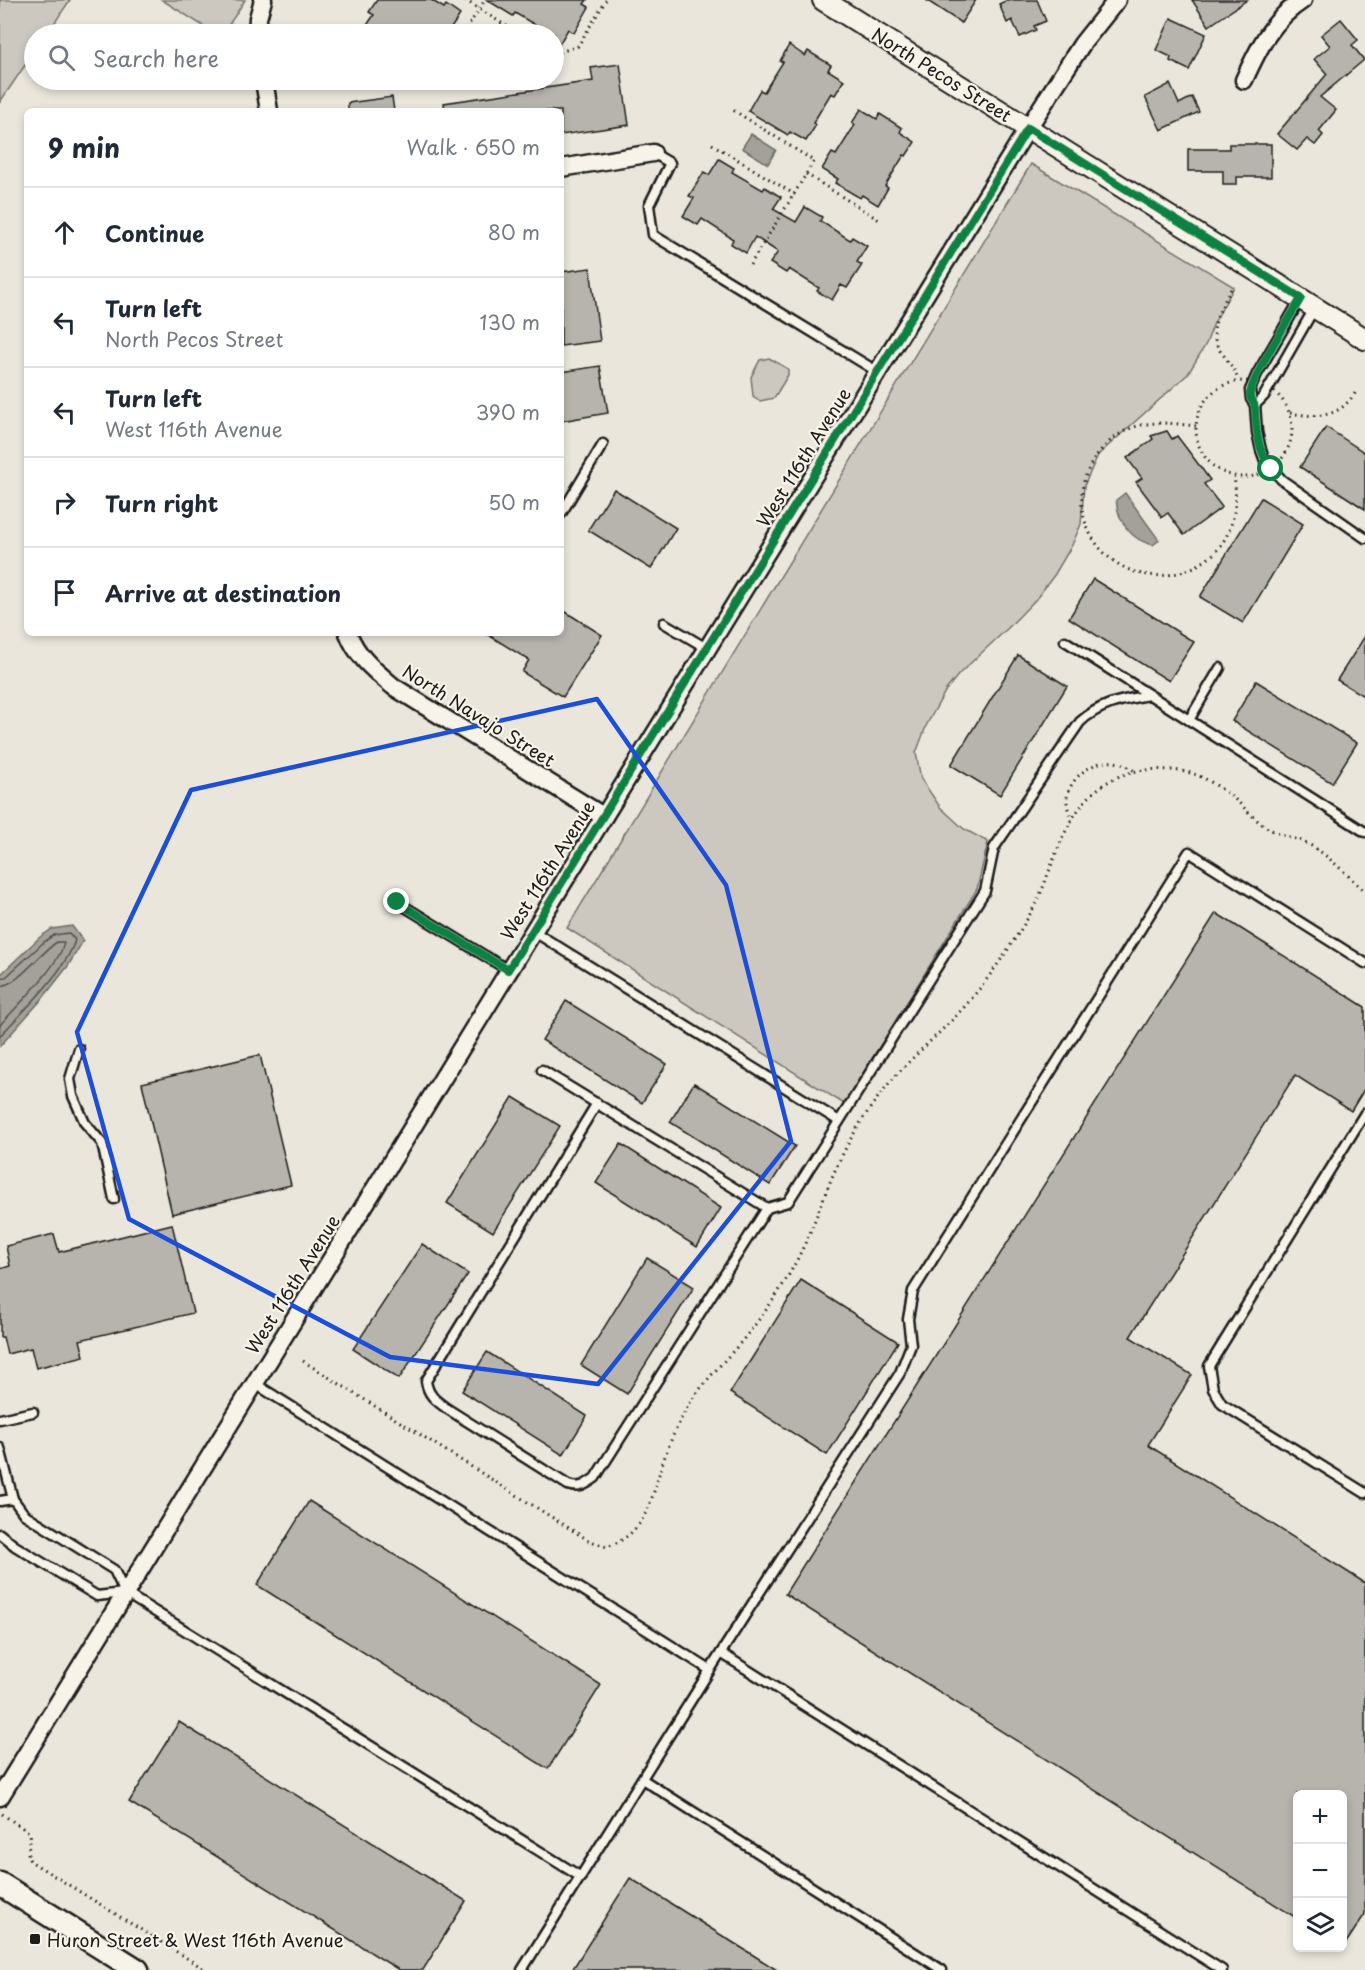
<!DOCTYPE html>
<meta charset="utf-8">
<style>
body{margin:0;font-family:"Playpen Sans",sans-serif;background:#f2f2f3;color:#1f2937}
.controls{position:absolute;right:18px;bottom:18px;display:grid;overflow:hidden;border-radius:9px;box-shadow:0 3px 9px #0003}
.controls button{width:54px;height:54px;display:grid;place-items:center;padding:0;border:0;border-bottom:2px solid #e0e1e3;background:#fff;color:#1f2937;font:30px sans-serif}
.stop{position:absolute;width:18px;height:18px;margin:-14px;border:4px solid #0b8043;border-radius:50%;background:#fff}
.stop.end{background:#0b8043;border-color:#fff;box-shadow:0 2px 6px #0008}
.list{margin:0;padding:0;list-style:none}
h2{display:flex;justify-content:space-between;align-items:center;height:78px;margin:0;padding:0 24px;font-size:26px}
h2 small{font-size:20px;font-weight:400;color:#747a83}
.list li{display:grid;grid-template-columns:39px 1fr auto;gap:18px;align-items:center;box-sizing:border-box;height:90px;padding:0 24px;border-top:2px solid #e0e1e3}
.list b{display:block;font-size:22px;white-space:nowrap}
.list p{margin:0;font-size:20px;white-space:nowrap;color:#747a83}
.list em{font-size:20px;font-style:normal;color:#747a83}
.icon{flex:none;width:33px;height:33px;fill:none;stroke:currentColor;stroke-width:2;stroke-linecap:round;stroke-linejoin:round}
.map{position:relative;flex:none;width:1365px;height:1970px;overflow:hidden}
.search{position:absolute;background:#fff;box-shadow:0 3px 9px #0003;left:24px;top:24px;width:540px;height:66px;display:flex;align-items:center;gap:15px;box-sizing:border-box;padding:0 21px;border-radius:33px;color:#747a83;font-size:22px}
.panel{position:absolute;background:#fff;box-shadow:0 3px 9px #0003;left:24px;top:108px;width:540px;height:528px;border-radius:9px}
.map>svg:first-child{display:block}
.green{fill:#ccc8c0;stroke:#74726e;stroke-width:1.5}
.water{fill:#a3a19a;stroke:#6d6c68;stroke-width:1.5}
.lines{fill:none;stroke-linecap:round;stroke-linejoin:round}
.shore{stroke:#52514e;stroke-width:1.5}
.building{fill:#b6b4ac;stroke:#1c1c1c;stroke-width:1.5}
.service-casing{stroke:#1c1c1c;stroke-width:13}
.minor-casing{stroke:#1c1c1c;stroke-width:21}
.tertiary-casing{stroke:#1c1c1c;stroke-width:24}
.secondary-casing{stroke:#1c1c1c;stroke-width:27}
.path{stroke:#1c1c1c;stroke-width:3;stroke-dasharray:1.5 4.5;stroke-linecap:butt}
.service{stroke:#f7f3e8;stroke-width:8}
.minor{stroke:#f7f3e8;stroke-width:16}
.tertiary{stroke:#f7f3e8;stroke-width:20}
.secondary{stroke:#f7f3e8;stroke-width:22}
.route{stroke:#0b8043;stroke-width:8}
.marked{fill:none;stroke:#1d4ed8;stroke-width:4.5;stroke-linejoin:round}
.poi-dot{fill:#1c1c1c;stroke:#f7f3e8;stroke-width:2}
.labels{text-anchor:middle;dominant-baseline:central;stroke-width:4.5;stroke-linejoin:round;paint-order:stroke}
.street-label{font-size:18px;fill:#1c1c1c;stroke:#f7f3e8}
.poi-label{font-size:18px;fill:#1c1c1c;stroke:#f7f3e8;text-anchor:start}
</style>
<div class="map">
<svg width="1365" height="1970" viewBox="0 0 1365 1970">
<rect width="100%" height="100%" fill="#eae6dc"/>
<filter id="ink" filterUnits="userSpaceOnUse"><feTurbulence type="fractalNoise" baseFrequency=".0167" numOctaves="2"/><feDisplacementMap in="SourceGraphic" scale="12" xChannelSelector="R" yChannelSelector="G"/><feConvolveMatrix kernelMatrix="1 2 1 2 8 2 1 2 1" color-interpolation-filters="sRGB"/></filter>
<g filter="url(#ink)">
<!-- green -->
<g class="green">
<polygon points="0,0 70,0 47,34 34,34 34,52 0,102"/>
<polygon points="162,0 245,0 223,34 216,34"/>
<polygon points="1031,164 1234,287 1214,323 1206,344 1188,374 1098,455 1084,486 1081,524 1072,545 1055,574 1037,598 1008,628 959,674 946,690 927,724 916,753 921,779 940,807 964,829 988,842 977,889 844,1104 567,928"/>
<polygon points="769,358 788,369 788,375 774,398 760,401 753,396 751,377 760,360"/>
</g>
<!-- water -->
<g class="water">
<polygon points="751,134 776,150 768,164 742,148"/>
<path d="M 1125,493 L 1159,540 L 1153,545 C 1131,540 1118,522 1116,500 Z"/>
<polygon points="72,926 83,941 68,966 43,998 0,1046 0,975 40,937 52,929"/>
</g>
<g class="lines">
<!-- shore -->
<g class="shore">
<path d="M 0,978 L 6,977 L 44,942 L 54,935 L 69,933 L 75,940 C 66,971 22,1012 0,1036"/>
<path d="M 0,986 C 18,985 41,952 57,942 L 64,942 C 61,964 16,1007 0,1025"/>
</g>
</g>
<!-- building -->
<g class="building">
<polygon points="377,0 431,0 444,8 446,5 460,15 447,34 361,34 374,15 369,12"/>
<polygon points="487,0 587,0 584,4 589,7 574,33 568,29 554,53 554,34 550,34 515,13 513,16"/>
<polygon points="926,0 976,0 961,23"/>
<polygon points="1008,0 1037,0 1046,21 1034,26 1036,30 1020,37 1012,20 1007,23 999,4"/>
<polygon points="1192,0 1247,0 1209,26"/>
<polygon points="1171,18 1206,34 1189,70 1170,61 1171,57 1156,50"/>
<polygon points="1341,19 1358,40 1352,45 1364,60 1320,97 1336,110 1319,131 1323,135 1315,145 1307,139 1297,150 1277,134 1327,74 1314,59 1330,46 1321,35"/>
<polygon points="789,45 805,56 808,51 831,65 828,70 844,80 835,95 831,93 813,123 816,125 806,141 790,132 788,135 748,111 760,90 764,92 783,62 780,61"/>
<polygon points="620,64 629,125 561,135 561,111 445,111 444,103 593,81 591,68"/>
<polygon points="1170,84 1179,104 1192,97 1199,112 1161,130 1145,97"/>
<polygon points="392,97 394,111 348,111 348,103"/>
<polygon points="861,109 877,119 880,114 902,128 900,132 915,142 906,156 904,155 885,186 888,188 878,205 862,195 860,198 835,183 838,179 822,169 832,153 836,155 855,125 852,123"/>
<polygon points="1229,144 1271,144 1271,177 1237,177 1237,184 1223,184 1223,171 1188,171 1188,149 1229,149"/>
<polygon points="719,159 734,168 732,172 763,190 765,187 781,197 773,209 796,222 805,207 822,217 820,221 850,240 852,237 867,246 857,262 862,265 847,288 841,285 832,300 817,291 819,288 789,269 786,273 770,263 778,252 755,237 746,253 731,244 733,239 702,219 698,225 683,216 694,198 689,196 704,172 709,175"/>
<polygon points="590,268 600,341 561,346 561,272"/>
<polygon points="600,366 608,413 561,421 561,372"/>
<polygon points="1326,427 1365,453 1365,509 1300,467"/>
<polygon points="1167,431 1172,439 1177,436 1202,469 1210,480 1204,484 1222,507 1184,535 1168,513 1162,517 1136,482 1142,478 1127,458 1153,439 1151,436"/>
<polygon points="614,489 676,528 651,569 588,530"/>
<polygon points="1261,498 1303,524 1243,623 1200,597"/>
<polygon points="1093,579 1194,642 1169,681 1069,618"/>
<polygon points="561,609 602,635 563,697 522,672 529,660 485,633 561,633"/>
<polygon points="1365,636 1365,697 1337,680"/>
<polygon points="1018,655 1067,686 1000,795 951,765"/>
<polygon points="1256,681 1357,743 1332,783 1232,721"/>
<polygon points="1216,913 1365,1007 1365,1088 1351,1111 1295,1075 1130,1337 1192,1375 1148,1445 1365,1583 1365,1914 1342,1949 1342,1794 1298,1794 1298,1919 785,1594"/>
<polygon points="566,1001 667,1064 642,1103 542,1040"/>
<polygon points="260,1055 291,1185 172,1214 142,1083"/>
<polygon points="694,1083 795,1146 770,1185 670,1122"/>
<polygon points="513,1097 560,1126 493,1232 447,1203"/>
<polygon points="621,1144 721,1208 697,1247 596,1183"/>
<polygon points="172,1224 193,1313 80,1340 84,1356 36,1368 31,1348 7,1354 3,1337 0,1337 0,1269 10,1266 6,1246 54,1234 59,1252"/>
<polygon points="422,1244 468,1274 399,1379 353,1349"/>
<polygon points="647,1258 694,1287 627,1394 581,1365"/>
<polygon points="801,1280 898,1342 827,1455 730,1393"/>
<polygon points="487,1352 587,1416 563,1455 462,1391"/>
<polygon points="309,1501 601,1685 548,1769 257,1585"/>
<polygon points="179,1722 466,1901 423,1970 399,1970 129,1802"/>
<polygon points="630,1878 777,1970 572,1970"/>
</g>
<g class="lines">
<defs>
<g id="service">
<polyline points="653,153 670,163 649,205 653,235 878,372"/>
<polyline points="1301,298 1257,374 1250,390 1251,399 1255,405 1257,432 1261,450 1265,461 1282,480 1365,538"/>
<polyline points="1255,405 1264,396 1315,307"/>
<polyline points="561,514 603,444"/>
<polyline points="664,623 708,649"/>
<polyline points="1065,641 1365,832"/>
<polyline points="1189,720 1220,668"/>
<polyline points="397,902 508,970"/>
<polyline points="533,931 839,1121"/>
<polyline points="79,1049 70,1079 73,1096 85,1123 102,1143 114,1199"/>
<path d="M 542,1070 L 767,1208 L 788,1202 L 985,891 L 994,848 L 1080,722 C 1100,703 1123,700 1149,695"/>
<path d="M 597,1103 L 426,1381 C 428,1395 435,1400 446,1408 L 568,1485 C 580,1489 585,1485 595,1478 L 767,1208"/>
<polyline points="1365,1113 1209,1366 1213,1389 1222,1404 1365,1493"/>
<polyline points="254,1383 710,1670"/>
<polyline points="0,1419 33,1412"/>
<polyline points="0,1448 13,1499 24,1514 114,1570 125,1593 581,1877"/>
<polyline points="0,1501 13,1499"/>
<polyline points="0,1534 15,1546 97,1596 124,1593"/>
<polyline points="721,1653 1222,1970"/>
<polyline points="642,1779 942,1970"/>
<polyline points="522,1970 710,1670 900,1373 911,1345 908,1319 913,1291 1189,852 1365,963"/>
</g>
<g id="minor">
<polyline points="257,34 258,18 263,0"/>
<polyline points="264,80 269,111"/>
<path d="M 1244,80 C 1259,47 1272,20 1303,0"/>
<polyline points="561,168 653,153"/>
<path d="M 348,633 C 357,657 375,671 394,687 L 603,816"/>
<polyline points="0,1797 1028,128 1082,44 1117,0"/>
</g>
<polyline id="tertiary" points="823,0 1365,339"/>
<polyline id="secondary" points="0,1884 137,1970"/>
</defs>
<!-- service casing -->
<use href="#service" class="service-casing"/>
<!-- minor casing -->
<use href="#minor" class="minor-casing"/>
<!-- tertiary casing -->
<use href="#tertiary" class="tertiary-casing"/>
<!-- secondary casing -->
<use href="#secondary" class="secondary-casing"/>
<!-- path -->
<g class="path">
<polyline points="465,0 519,34"/>
<polyline points="463,34 485,0"/>
<polyline points="554,54 578,46 606,0"/>
<polyline points="349,85 408,80"/>
<polyline points="712,144 794,194 814,161 733,110"/>
<polyline points="806,174 879,220"/>
<polyline points="750,265 794,194"/>
<path d="M 1231,289 C 1221,309 1205,331 1221,352 C 1229,362 1235,369 1238,381"/>
<circle cx="1244" cy="429" r="48"/>
<path d="M 1290,413 C 1320,418 1340,418 1357,390"/>
<path d="M 1196,426 C 1178,424 1159,421 1141,425 C 1128,428 1115,436 1106,445 C 1040,509 1120,613 1203,562 C 1232,544 1239,507 1234,477"/>
<path d="M 1071,821 C 1069,812 1065,802 1068,793 C 1075,771 1101,756 1122,764 C 1126,765 1131,769 1135,771"/>
<path d="M 303,1361 L 588,1540 L 607,1547 C 650,1531 651,1496 664,1459 C 670,1441 678,1424 687,1408 C 702,1383 723,1363 742,1341 C 760,1319 777,1296 791,1271 C 809,1239 819,1208 833,1175 C 845,1147 861,1119 880,1095 C 902,1065 931,1042 957,1015 C 982,988 1003,958 1023,926 C 1031,913 1040,897 1045,882 C 1063,836 1078,785 1133,772 C 1148,768 1179,769 1194,774 C 1206,778 1221,788 1231,796 C 1244,806 1253,819 1268,828 C 1280,836 1295,837 1308,844 C 1329,855 1347,876 1365,891"/>
<path d="M 2,1814 L 30,1833 C 32,1843 25,1851 30,1861 L 206,1970"/>
</g>
<!-- service -->
<use href="#service" class="service"/>
<!-- minor -->
<use href="#minor" class="minor"/>
<!-- tertiary -->
<use href="#tertiary" class="tertiary"/>
<!-- secondary -->
<use href="#secondary" class="secondary"/>
</g>
</g>
<g class="lines" filter="url(#ink)">
<!-- route -->
<path class="route" d="M 397,902 L 508,970 L 1028,128 L 1301,298 C 1292,315 1248,382 1250,396 C 1250,401 1252,399 1254,404 C 1256,408 1255,416 1256,422 C 1257,439 1261,455 1271,469"/>
</g>
<!-- marked area -->
<path class="marked" d="M 597,699 L 726,885 L 791,1141 L 598,1384 L 390,1357 L 129,1219 L 77,1032 L 191,790 Z"/>
<!-- markers -->
<rect class="poi-dot" x="29" y="1933" width="12" height="12" rx="3"/>
<g class="labels">
<!-- street labels -->
<g class="street-label">
<text transform="translate(942 74) rotate(32)">North Pecos Street</text>
<text transform="translate(803 457) rotate(-58)">West 116th Avenue</text>
<text transform="translate(479 715) rotate(32)">North Navajo Street</text>
<text transform="translate(547 870) rotate(-58)">West 116th Avenue</text>
<text transform="translate(292 1284) rotate(-58)">West 116th Avenue</text>
</g>
<!-- poi labels -->
<g class="poi-label">
<text x="47" y="1939">Huron Street &amp; West 116th Avenue</text>
</g>
</g>
</svg>
<div class="controls">
<button>+</button>
<button>−</button>
<button><svg class="icon" aria-label="layers" viewBox="0 0 24 24"><path d="M12 4l9 5-9 5-9-5zM3 14l9 5 9-5"/></svg></button>
</div>
<div class="stop" style="left:1271px;top:469px"></div>
<div class="stop end" style="left:397px;top:902px"></div>
<div class="search"><svg class="icon" aria-label="search" viewBox="0 0 24 24"><circle cx="10" cy="10" r="6"/><path d="M15 15l6 6"/></svg>Search here</div>
<section class="panel">
<h2>9 min<small>Walk · 650 m</small></h2>
<ul class="list">
<li><svg class="icon" aria-label="ahead" viewBox="0 0 24 24"><path d="M12 20V5M6 11l6-6 6 6"/></svg><div><b>Continue</b></div><em>80 m</em></li>
<li><svg class="icon" aria-label="left" viewBox="0 0 24 24"><path d="M17 20v-9H6M10 6l-5 5 5 5"/></svg><div><b>Turn left</b><p>North Pecos Street</p></div><em>130 m</em></li>
<li><svg class="icon" aria-label="left" viewBox="0 0 24 24"><path d="M17 20v-9H6M10 6l-5 5 5 5"/></svg><div><b>Turn left</b><p>West 116th Avenue</p></div><em>390 m</em></li>
<li><svg class="icon" aria-label="right" viewBox="0 0 24 24"><path d="M7 20v-9h11M14 6l5 5-5 5"/></svg><div><b>Turn right</b></div><em>50 m</em></li>
<li><svg class="icon" aria-label="arrive" viewBox="0 0 24 24"><path d="M6 21V4h12l-3 4 3 4H6"/></svg><div><b>Arrive at destination</b></div></li>
</ul>
</section>
</div>
